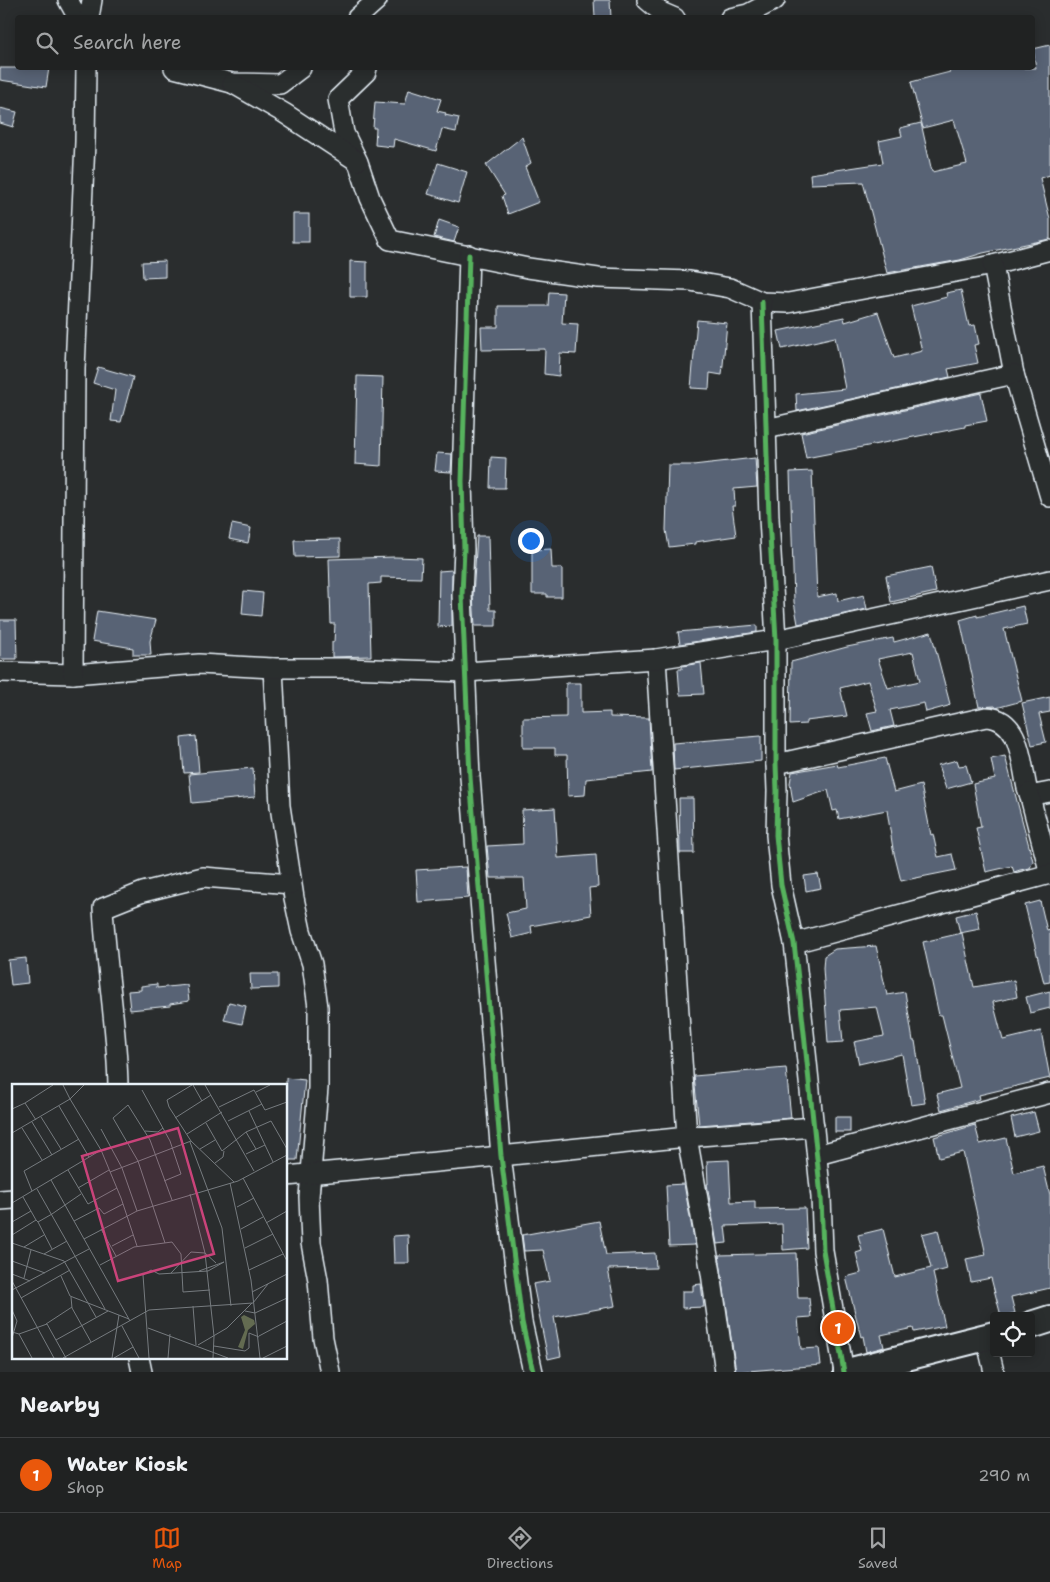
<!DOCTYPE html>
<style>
body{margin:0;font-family:"Shantell Sans",sans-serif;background:#2d2f2f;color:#f1f3f6}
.controls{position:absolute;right:15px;bottom:15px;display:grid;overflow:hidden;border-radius:5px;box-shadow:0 2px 12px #0003}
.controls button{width:45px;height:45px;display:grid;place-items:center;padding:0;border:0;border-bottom:1px solid #3d3f40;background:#202222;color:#f1f3f6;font:25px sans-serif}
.you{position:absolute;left:530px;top:540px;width:18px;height:18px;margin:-12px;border:4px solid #fff;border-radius:50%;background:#1a73e8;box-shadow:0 0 0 8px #1a73e833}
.badge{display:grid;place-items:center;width:32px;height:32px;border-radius:50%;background:#ea580c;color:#fff;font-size:16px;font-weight:700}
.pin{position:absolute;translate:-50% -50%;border:2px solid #fff;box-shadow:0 1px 5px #0006}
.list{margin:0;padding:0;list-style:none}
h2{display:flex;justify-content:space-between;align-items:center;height:65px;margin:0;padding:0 20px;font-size:21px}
h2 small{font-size:16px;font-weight:400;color:#a2a4a5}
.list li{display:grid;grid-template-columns:32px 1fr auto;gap:15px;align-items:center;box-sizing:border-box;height:75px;padding:0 20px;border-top:1px solid #3d3f40}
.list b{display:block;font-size:19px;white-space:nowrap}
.list p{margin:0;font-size:16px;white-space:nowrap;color:#a2a4a5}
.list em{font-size:16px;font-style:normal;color:#a2a4a5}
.icon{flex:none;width:28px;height:28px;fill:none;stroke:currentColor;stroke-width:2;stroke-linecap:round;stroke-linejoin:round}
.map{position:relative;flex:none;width:1050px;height:1372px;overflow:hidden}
.search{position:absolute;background:#202222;box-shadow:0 2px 12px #0003;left:15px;right:15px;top:15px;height:55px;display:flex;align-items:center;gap:12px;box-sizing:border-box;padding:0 18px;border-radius:5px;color:#a2a4a5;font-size:19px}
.sheet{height:140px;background:#202222}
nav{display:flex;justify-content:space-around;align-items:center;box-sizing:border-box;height:70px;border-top:1px solid #3d3f40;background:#202222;font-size:14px;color:#a2a4a5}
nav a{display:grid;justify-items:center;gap:2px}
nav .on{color:#ea580c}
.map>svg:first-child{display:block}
.building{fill:#596374;stroke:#e8f1f8;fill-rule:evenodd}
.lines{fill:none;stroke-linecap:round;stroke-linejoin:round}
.minor-casing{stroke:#e8f1f8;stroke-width:22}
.secondary-casing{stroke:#e8f1f8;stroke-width:30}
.minor{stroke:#2a2d2e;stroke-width:19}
.secondary{stroke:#2a2d2e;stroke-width:26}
.cycleway-casing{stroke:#2a2d2e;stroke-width:8}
.cycleway{stroke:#56b35d;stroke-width:5}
.inset-road{fill:none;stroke:#767b7f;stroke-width:1}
.view{fill:#ca437a;fill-opacity:0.15;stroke:#ca437a;stroke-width:2.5}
.inset-edge{fill:none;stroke:#e8f1f8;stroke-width:2.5}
</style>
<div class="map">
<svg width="1050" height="1372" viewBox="0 0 1050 1372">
<rect width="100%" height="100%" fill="#2a2d2e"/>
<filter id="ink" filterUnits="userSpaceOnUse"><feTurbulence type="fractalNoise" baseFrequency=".02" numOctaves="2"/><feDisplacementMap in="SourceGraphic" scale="10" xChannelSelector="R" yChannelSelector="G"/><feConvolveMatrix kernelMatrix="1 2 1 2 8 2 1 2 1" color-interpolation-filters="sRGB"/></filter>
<g filter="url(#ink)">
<!-- building -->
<g class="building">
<polygon points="594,0 610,0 611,18 595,18"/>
<polygon points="1050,45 1050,175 1040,178 1050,219 1050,239 983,253 960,260 887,273 863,182 811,184 810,174 883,163 879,141 902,136 900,128 921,123 932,172 967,164 954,120 923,128 911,82 950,72 948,68 1036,68 1033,49"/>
<polygon points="0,68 49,68 46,87 0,80"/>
<polygon points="409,89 441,99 437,111 446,113 445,115 459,118 456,132 442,129 436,151 394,139 393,147 375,145 376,128 373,128 375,102 405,104"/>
<polygon points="0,108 17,112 13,127 0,123"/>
<polygon points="522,137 531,163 525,167 539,202 508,214 502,196 505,195 486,165"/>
<polygon points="438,163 467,172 458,203 428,194"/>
<rect x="293" y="214" width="16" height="28"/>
<polygon points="439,220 459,227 454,242 434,237"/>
<polygon points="165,261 165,277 143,278 142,262"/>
<polygon points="350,261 367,262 367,297 350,297"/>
<polygon points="961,290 969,326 975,325 979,344 974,345 978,363 948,369 950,377 797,411 796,394 845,389 835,337 782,349 778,331 844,317 845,322 878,312 894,358 922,351 911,306 947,297 946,293"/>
<polygon points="549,292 564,293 562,323 578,324 576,354 560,353 559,376 544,374 545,349 482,350 481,327 498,327 498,306 548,306"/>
<polygon points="697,320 727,323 722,375 710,373 709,389 691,388"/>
<polygon points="98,367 133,377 121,422 111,421 115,390 93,383"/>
<polygon points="357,376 383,377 381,466 355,464"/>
<polygon points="981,393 987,421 965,425 965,427 806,458 801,433"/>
<polygon points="437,453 452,454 451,472 435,471"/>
<polygon points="491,457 506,458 505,488 490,488"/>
<polygon points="755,458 757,487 734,489 735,506 732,506 736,536 695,542 695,544 669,547 666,530 668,465 693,465"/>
<polygon points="812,471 817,597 837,593 838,601 864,595 867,609 798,624 794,602 790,472"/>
<polygon points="232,524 251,528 248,543 229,539"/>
<polygon points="477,536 488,536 490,610 496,610 496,626 475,626 473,595"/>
<polygon points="340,539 340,556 295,557 294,540"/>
<polygon points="551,549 552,568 562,568 562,597 547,597 547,594 532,594 532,550"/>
<polygon points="395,557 422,558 421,578 381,577 381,583 369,584 371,656 332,657 332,642 334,642 335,624 331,624 329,559"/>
<polygon points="931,567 936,592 891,602 886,576"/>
<polygon points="452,570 452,626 438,627 439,571"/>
<polygon points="244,591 263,593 261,616 242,614"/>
<polygon points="1023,606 1027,624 1004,629 1022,701 996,708 995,706 979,707 960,620 977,615 977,617"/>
<polygon points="97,611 156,620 150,641 151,655 133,655 133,648 92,641"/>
<polygon points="0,620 16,620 17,659 0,659"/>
<polygon points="757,625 757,632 680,644 678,632"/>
<path d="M 931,632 L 950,704 L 948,706 L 926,712 L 924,703 L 890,710 L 894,726 L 872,731 L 867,713 L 877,711 L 868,681 L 840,688 L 847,716 L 806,721 L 806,724 L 790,725 L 791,662 L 847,647 L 893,638 L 894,642 ZM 913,652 L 920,681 L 888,688 L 878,659 Z"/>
<polygon points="701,663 704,694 680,695 678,669 682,669 682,666"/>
<polygon points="566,683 581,683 581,713 610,712 610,717 649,718 652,772 586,779 585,795 568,796 567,755 555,755 555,748 523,748 523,718 566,717"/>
<polygon points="1050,697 1050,712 1039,714 1046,742 1032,745 1022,703"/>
<polygon points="196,736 199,772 184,773 181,738"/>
<polygon points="761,736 761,761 674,770 673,743"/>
<polygon points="1005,756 1033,861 1030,868 1020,870 1014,872 1012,866 986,872 976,828 981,827 973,784 995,779 991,759"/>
<polygon points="885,758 894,792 921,785 931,835 933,834 938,857 952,854 956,870 901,881 893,849 887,810 839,819 837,810 833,811 828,790 793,802 790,783 792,772 837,764 838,767"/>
<polygon points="957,760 959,766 966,765 971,782 946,789 938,765"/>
<polygon points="253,768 255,797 192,803 189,774"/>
<polygon points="679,798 693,798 694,853 680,853"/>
<polygon points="555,808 558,858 596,855 598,887 589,888 591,915 531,926 532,933 512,938 506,913 526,909 524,878 490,878 487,846 523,844 522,810"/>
<polygon points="466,867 468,898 418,902 416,870"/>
<polygon points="818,874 821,888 806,891 804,876"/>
<polygon points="1040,901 1047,931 1050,930 1050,982 1044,983 1025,905"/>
<polygon points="976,911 980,929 960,933 956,916"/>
<polygon points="962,933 974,987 1014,980 1017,997 993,1002 1003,1040 1041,1031 1050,1078 979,1095 980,1099 941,1110 937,1094 960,1088 942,1015 939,1015 923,942"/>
<polygon points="876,946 887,995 905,992 913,1041 915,1041 925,1103 911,1105 902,1054 859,1064 854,1042 884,1036 877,1007 840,1010 843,1042 828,1043 823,968 824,956 835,949"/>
<polygon points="26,958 28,983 11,985 8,960"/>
<polygon points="250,974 278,974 278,988 251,989"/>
<polygon points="157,984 157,988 187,985 189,1001 170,1004 170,1006 130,1010 128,991 141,990 141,986"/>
<polygon points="1050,991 1050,1008 1030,1013 1026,997"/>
<polygon points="229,1002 246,1006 242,1024 224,1020"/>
<polygon points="786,1068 791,1118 699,1125 694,1076"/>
<polygon points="286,1078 305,1080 297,1160 286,1160"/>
<polygon points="1034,1112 1039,1131 1015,1137 1011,1118"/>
<rect x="835" y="1117" width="15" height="15"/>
<polygon points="975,1125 980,1144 1006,1138 1014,1173 1043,1166 1050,1195 1050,1288 1011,1297 1015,1313 1003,1316 1001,1316 991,1278 971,1282 966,1259 986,1255 963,1152 939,1158 934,1137"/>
<polygon points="729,1160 731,1202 755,1201 755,1209 805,1208 807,1248 783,1250 782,1224 725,1226 727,1243 717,1244 707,1184 708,1184 707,1161"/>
<polygon points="684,1184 695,1245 669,1246 666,1185"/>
<polygon points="599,1221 606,1255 655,1253 656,1268 608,1269 615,1306 554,1317 561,1356 548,1359 533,1284 550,1281 543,1250 524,1251 522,1235"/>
<polygon points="883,1229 895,1277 931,1268 922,1234 938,1230 947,1269 933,1273 945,1326 914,1332 913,1328 881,1335 884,1347 866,1352 863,1336 861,1337 846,1277 861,1273 856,1253 862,1251 858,1235"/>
<polygon points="408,1235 409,1263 394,1263 393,1236"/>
<polygon points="796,1253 798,1298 809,1298 811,1317 798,1318 801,1349 819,1348 821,1365 736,1372 719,1255"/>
<polygon points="701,1284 704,1307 682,1308 682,1291 693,1291 693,1285"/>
</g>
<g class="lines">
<defs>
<g id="minor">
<polyline points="68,0 78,18"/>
<polyline points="647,0 661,12 675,18"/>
<polyline points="89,18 92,0"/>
<polyline points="357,18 377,0"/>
<polyline points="730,18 748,14 775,0"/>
<polyline points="174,68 232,83 280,84 301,68"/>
<polyline points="367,68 366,72 338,99 344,133 358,162 370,198 390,240 528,268 598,278 690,281 730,288 762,302 788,303 993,265 1050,250"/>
<polyline points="232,83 284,113 357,161"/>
<polyline points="469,255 462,481 464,549 462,595 470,777 501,1156 522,1322 533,1372"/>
<polyline points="993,265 1014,374 1050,497"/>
<polyline points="762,302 769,518 776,640 776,764 777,791 776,835 781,885 794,943 804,1033 821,1197 823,1251 844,1372"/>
<polyline points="766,429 1014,374"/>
<polyline points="656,659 687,1137 711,1273 725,1372"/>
<polyline points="273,668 280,806 294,898 301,931 312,964 318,1007 318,1088 309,1197 311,1243 318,1280 323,1338 330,1372"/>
<polyline points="0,672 73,674 199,664 273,668 346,668 466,672 656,659 776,640 1050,580"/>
<polyline points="73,674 75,369 85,142 86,68"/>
<path d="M 776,764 L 986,717 C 1021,718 1021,762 1027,788 L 1029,793 L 1034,795 L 1050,792"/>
<polyline points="1029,793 1050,874"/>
<polyline points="794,943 1050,874"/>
<path d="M 118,1086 C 117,1026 106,967 103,908 L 143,892 L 203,877 L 291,884"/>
<polyline points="817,1155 1050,1093"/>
<polyline points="286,1176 501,1156 687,1137 814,1127"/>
<polyline points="0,1200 14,1199"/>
<polyline points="986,1338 994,1372"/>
<polyline points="139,1358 142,1372"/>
</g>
<g id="secondary">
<polyline points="1031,1325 1050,1319"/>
<polyline points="847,1372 994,1335"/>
</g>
</defs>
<!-- minor casing -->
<use href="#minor" class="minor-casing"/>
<!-- secondary casing -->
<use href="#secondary" class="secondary-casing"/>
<!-- minor -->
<use href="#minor" class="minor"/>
<!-- secondary -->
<use href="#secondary" class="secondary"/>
<defs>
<g id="cycleway">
<polyline points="469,255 462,481 464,549 462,595 470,777 501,1156 522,1322 533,1372"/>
<polyline points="762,302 769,518 776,640 776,764 777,791 776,835 781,885 794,943 804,1033 821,1197 823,1251 844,1372"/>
</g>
</defs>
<!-- cycleway casing -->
<use href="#cycleway" class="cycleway-casing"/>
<!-- cycleway -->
<use href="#cycleway" class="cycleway"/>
</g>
</g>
<!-- overview -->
<g transform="translate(12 1084)">
<rect width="275" height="275" fill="#2a2d2e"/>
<path d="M 232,231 L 242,236 L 243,240 L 236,246 L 231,265 L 226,263 L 233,246 L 229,233 Z" fill="#636b51"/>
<path class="inset-road" d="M 180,1 L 155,16 L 157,23 L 179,57 L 222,98M 181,1 L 190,17M 193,1 L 242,87M 130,6 L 158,57 L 169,90 L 152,97M 244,8 L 258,1M 13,19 L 41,1M 47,22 L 77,73M 207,23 L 242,6 L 253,26 L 275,18M 0,25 L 13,19 L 24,36M 237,27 L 261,78M 29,33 L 49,65M 163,34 L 199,11M 216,37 L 250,20M 20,38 L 40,71M 194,39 L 210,67 L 234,48 L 259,37 L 275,65M 10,44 L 30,76M 89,45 L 110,84 L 125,127M 133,47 L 146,48 L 151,44M 234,48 L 244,65M 0,49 L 58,15 L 51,1M 175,50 L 210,28M 178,58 L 210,144 L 219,222M 188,65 L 203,56M 89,66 L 109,114 L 125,162M 234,70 L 253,61M 203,79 L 211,73 L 212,67M 56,86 L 76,120 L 105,104M 98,88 L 179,57M 231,94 L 275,177M 39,96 L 118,237M 218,99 L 239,196 L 248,274M 66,104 L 97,86M 25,105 L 93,225M 20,107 L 12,87 L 67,55M 178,110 L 193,169 L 202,252 L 201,274M 11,113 L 24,136M 0,119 L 89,66 L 58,15 L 72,1M 225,123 L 242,114M 62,137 L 87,124 L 92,130 L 111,120M 0,138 L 19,127M 26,138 L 40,165M 254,139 L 275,127M 89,145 L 104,172M 229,145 L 251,133M 0,151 L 24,136 L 26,138 L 40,130 L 69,110M 72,155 L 125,127 L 226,97 L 275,71M 0,159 L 52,177 L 84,233M 153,159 L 126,77 L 101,34 L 116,21 L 138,56 L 160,116M 100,162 L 121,151M 12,163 L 32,151M 233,164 L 261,150M 32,170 L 55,157M 0,177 L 33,189M 88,181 L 122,163 L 160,158 L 169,170 L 171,208 L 198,206M 237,186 L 271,170M 187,187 L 212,178M 159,189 L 179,168 L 193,169 L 204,179M 0,190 L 18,197M 49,192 L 58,212 L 117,235M 12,194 L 19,166M 0,197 L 42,274M 0,206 L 77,165M 240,208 L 275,190M 59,213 L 60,224 L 79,258M 9,214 L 58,186M 181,222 L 184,261M 0,226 L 5,237 L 0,254M 233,227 L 243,229 L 275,214M 34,240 L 60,223M 110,242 L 127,274M 136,244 L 216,274M 0,248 L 7,250 L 35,240 L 54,274M 7,250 L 20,274M 247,252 L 275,237M 44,256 L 96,227M 186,261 L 215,244 L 240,219M 202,262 L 233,267 L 237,264 L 237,249 L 247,253M 51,274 L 137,226 L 241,219 L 256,200M 100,274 L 107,231M 102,274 L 121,263M 137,274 L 131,191 L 139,186 L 147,190 L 196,187 L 212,178M 156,274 L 158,250M 251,274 L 275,262"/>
<path class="view" d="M 166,44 L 202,170 L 106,197 L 70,72 Z"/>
<rect width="275" height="275" class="inset-edge"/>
</g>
</svg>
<div class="controls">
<button><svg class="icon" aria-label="locate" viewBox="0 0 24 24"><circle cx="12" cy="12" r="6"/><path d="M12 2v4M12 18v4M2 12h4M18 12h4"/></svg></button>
</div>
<div class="you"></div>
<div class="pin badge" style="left:838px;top:1328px">1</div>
<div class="search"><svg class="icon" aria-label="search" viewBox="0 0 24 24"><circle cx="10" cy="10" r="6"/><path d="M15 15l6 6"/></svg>Search here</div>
</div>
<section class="sheet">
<h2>Nearby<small></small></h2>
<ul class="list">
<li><span class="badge">1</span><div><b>Water Kiosk</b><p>Shop</p></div><em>290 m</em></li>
</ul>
</section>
<nav>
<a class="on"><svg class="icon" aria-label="map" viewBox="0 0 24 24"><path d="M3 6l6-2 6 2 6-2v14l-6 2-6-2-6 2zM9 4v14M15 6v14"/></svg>Map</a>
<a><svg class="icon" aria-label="directions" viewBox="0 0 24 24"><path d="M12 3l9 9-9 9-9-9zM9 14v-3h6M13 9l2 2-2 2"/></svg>Directions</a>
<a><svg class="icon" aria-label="saved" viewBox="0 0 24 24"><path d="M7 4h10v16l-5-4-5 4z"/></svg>Saved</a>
</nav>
